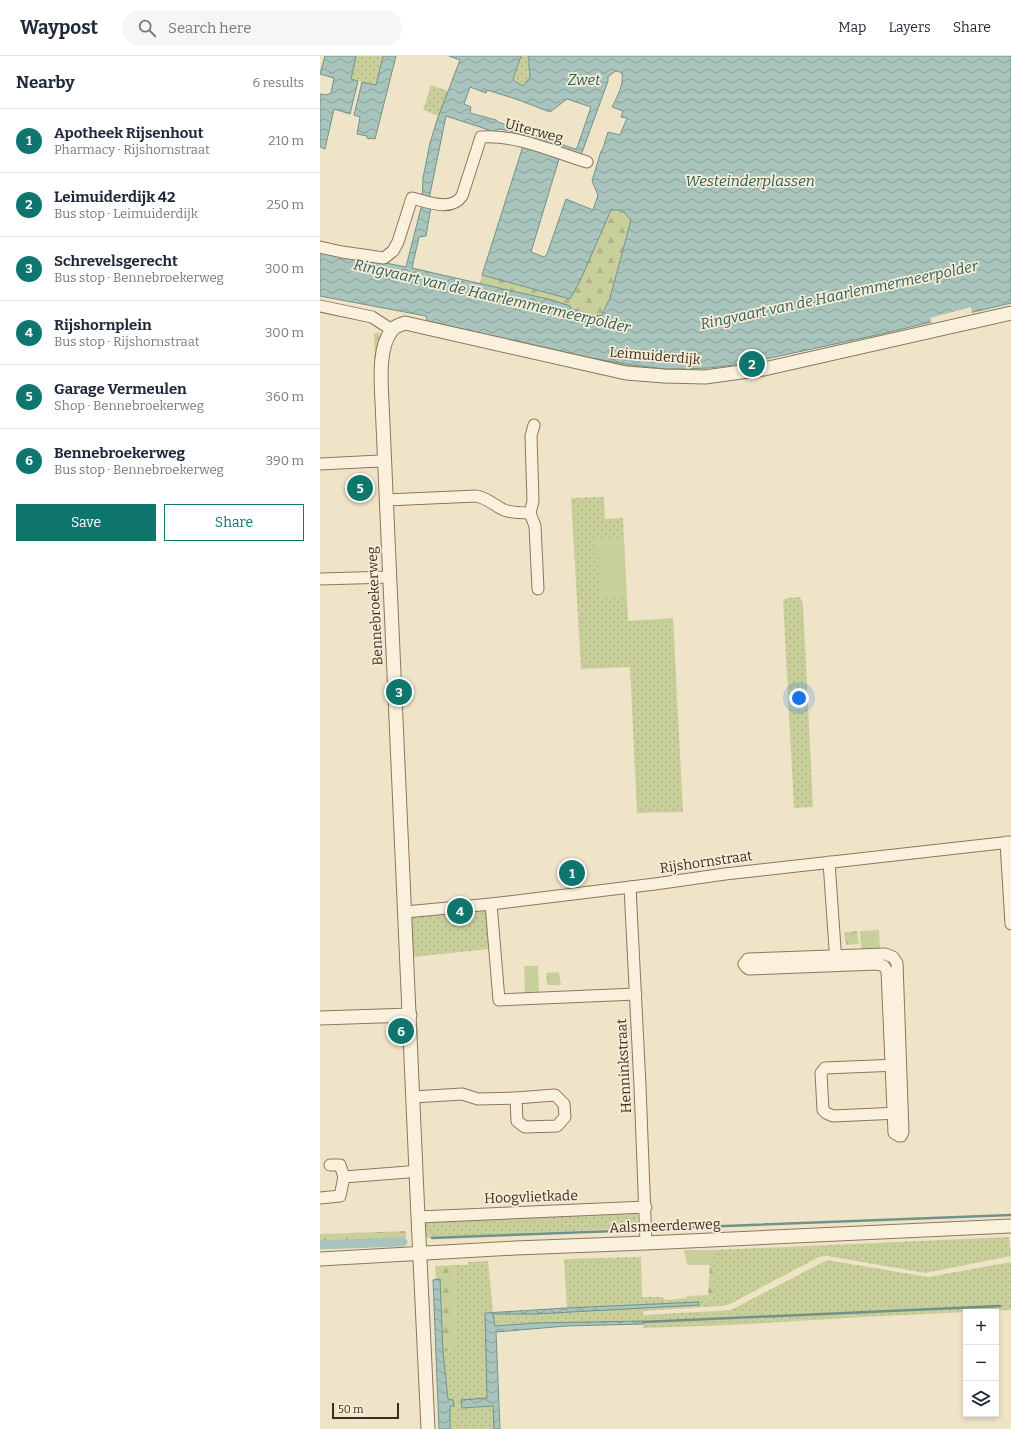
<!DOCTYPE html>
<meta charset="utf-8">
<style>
body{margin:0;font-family:Bitter,serif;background:#f6f6f7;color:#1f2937}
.controls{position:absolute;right:12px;bottom:12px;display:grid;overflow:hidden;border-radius:0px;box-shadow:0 2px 6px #0003}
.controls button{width:36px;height:36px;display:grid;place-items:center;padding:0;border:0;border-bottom:1px solid #e0e1e3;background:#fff;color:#1f2937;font:20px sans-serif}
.scale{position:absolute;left:12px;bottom:10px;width:67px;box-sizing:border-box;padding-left:4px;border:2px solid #3d2e20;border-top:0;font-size:11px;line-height:14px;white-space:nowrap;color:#3d2e20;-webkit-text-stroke:3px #f7eed8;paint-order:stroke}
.you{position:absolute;left:479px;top:642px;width:14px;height:14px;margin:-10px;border:3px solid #fff;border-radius:50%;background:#1a73e8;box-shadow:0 0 0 6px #1a73e833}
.badge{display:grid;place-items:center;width:26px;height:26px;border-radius:50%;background:#0f766e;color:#fff;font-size:13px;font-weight:700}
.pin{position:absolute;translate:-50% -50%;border:2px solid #fff;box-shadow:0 1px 4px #0006}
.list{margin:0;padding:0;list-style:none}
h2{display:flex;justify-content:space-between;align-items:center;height:52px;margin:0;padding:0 16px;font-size:17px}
h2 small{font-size:13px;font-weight:400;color:#747a83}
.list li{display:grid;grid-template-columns:26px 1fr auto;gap:12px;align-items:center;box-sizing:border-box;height:64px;padding:0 16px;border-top:1px solid #e0e1e3}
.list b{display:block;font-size:15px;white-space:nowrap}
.list p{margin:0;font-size:13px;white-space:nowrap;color:#747a83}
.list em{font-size:13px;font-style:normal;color:#747a83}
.actions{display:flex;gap:8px;padding:12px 16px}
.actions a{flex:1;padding:9px 0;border:1px solid #0f766e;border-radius:0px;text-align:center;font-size:14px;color:#0f766e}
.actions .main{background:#0f766e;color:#fff}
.icon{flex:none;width:22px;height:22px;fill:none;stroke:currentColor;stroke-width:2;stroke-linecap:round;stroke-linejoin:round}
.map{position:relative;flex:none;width:691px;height:1373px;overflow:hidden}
header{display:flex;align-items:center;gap:24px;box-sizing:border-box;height:56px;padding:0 20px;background:#fff;border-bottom:1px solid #e0e1e3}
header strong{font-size:19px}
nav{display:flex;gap:22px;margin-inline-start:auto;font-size:14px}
.search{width:280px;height:36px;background:#f6f6f7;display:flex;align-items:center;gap:10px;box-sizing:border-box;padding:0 14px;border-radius:22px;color:#747a83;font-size:15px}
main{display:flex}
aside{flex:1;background:#fff}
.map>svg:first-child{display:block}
.grass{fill:url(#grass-dots)}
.forest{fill:url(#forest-firs)}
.park{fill:url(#park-crowns)}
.garden{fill:#c9cf9b}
.water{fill:url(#water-waves);stroke:#6f938a;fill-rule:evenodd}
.pier{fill:#f0e4c8}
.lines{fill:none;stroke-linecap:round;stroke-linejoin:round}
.stream{stroke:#6f938a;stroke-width:2.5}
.canal{stroke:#a9c4bc;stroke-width:9}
.minor-casing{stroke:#8d765c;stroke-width:13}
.tertiary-casing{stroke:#8d765c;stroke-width:15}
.minor{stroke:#faf1dc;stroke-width:11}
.tertiary{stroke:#faf1dc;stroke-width:13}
.labels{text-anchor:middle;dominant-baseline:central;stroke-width:3.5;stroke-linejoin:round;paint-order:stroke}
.street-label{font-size:14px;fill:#3d2e20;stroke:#f7eed8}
.water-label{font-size:15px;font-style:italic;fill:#2f5d5a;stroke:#f7eed8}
</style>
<header>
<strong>Waypost</strong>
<div class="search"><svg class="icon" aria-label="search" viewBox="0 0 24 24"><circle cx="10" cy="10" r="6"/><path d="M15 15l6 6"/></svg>Search here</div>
<nav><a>Map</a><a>Layers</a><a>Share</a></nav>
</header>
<main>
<aside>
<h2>Nearby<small>6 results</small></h2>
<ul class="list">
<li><span class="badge">1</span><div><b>Apotheek Rijsenhout</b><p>Pharmacy · Rijshornstraat</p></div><em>210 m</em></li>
<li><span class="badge">2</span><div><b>Leimuiderdijk 42</b><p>Bus stop · Leimuiderdijk</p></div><em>250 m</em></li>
<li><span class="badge">3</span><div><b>Schrevelsgerecht</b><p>Bus stop · Bennebroekerweg</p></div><em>300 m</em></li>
<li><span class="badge">4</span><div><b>Rijshornplein</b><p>Bus stop · Rijshornstraat</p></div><em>300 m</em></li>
<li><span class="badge">5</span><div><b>Garage Vermeulen</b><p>Shop · Bennebroekerweg</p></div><em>360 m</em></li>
<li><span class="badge">6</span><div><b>Bennebroekerweg</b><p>Bus stop · Bennebroekerweg</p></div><em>390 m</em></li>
</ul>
<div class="actions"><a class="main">Save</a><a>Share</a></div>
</aside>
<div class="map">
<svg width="691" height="1373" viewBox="0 0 691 1373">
<defs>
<pattern id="grass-dots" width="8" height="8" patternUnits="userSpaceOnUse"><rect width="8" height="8" fill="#c9cf9b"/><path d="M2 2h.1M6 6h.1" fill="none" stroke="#aeb285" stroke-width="1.8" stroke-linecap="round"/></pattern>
<pattern id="forest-firs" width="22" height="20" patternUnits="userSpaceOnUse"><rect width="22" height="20" fill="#c9cf9b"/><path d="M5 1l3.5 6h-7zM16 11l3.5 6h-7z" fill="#aeb285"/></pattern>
<pattern id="park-crowns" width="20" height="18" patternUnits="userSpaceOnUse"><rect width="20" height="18" fill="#c9cf9b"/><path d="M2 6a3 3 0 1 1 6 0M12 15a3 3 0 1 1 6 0" fill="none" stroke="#aeb285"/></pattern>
<pattern id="water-waves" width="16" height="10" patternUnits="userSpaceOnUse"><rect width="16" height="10" fill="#a9c4bc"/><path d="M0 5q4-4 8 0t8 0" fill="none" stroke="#8ba098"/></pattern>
</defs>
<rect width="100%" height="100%" fill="#f0e4c8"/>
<!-- grass -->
<g class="grass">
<polygon points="36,0 63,0 56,29 31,23"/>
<polygon points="201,0 208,0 209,3 209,13 210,16 210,21 203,30 196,26 193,23"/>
<polygon points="111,29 128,35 119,60 103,54"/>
<polygon points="59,276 60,284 55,305 54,278"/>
<polygon points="260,300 305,308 334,312 330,315 262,304"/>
<polygon points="284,441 285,463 303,462 308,565 353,562 363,756 317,757 310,611 261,613 251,442"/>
<polygon points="480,541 483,548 493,751 474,752 463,544 467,542"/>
<polygon points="164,853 166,856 169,893 93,901 92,862 94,861"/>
<polygon points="316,1158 318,1159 317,1172 106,1182 105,1166 130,1164"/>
<path d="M 689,1181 L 691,1200 L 606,1217 L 507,1200 L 499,1201 L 410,1248 L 402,1250 L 323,1255 L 323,1259 L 411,1254 L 507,1204 L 608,1221 L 691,1206 L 691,1254 L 543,1261 L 413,1269 L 323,1272 L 323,1265 L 215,1267 L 175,1270 L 173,1258 C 242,1257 310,1253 379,1247 L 247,1252 L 244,1203 L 321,1201 L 322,1241 L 343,1241 L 345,1244 L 367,1242 L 367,1244 L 394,1241 L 394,1194 Z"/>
<polygon points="168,1205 173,1256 165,1257 167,1342 141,1345 142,1352 173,1350 174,1373 130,1373 130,1350 134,1350 128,1343 123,1296 134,1294 135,1209 147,1209 148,1206"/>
</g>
<!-- forest -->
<g class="forest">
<polygon points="291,154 302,154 311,164 290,242 282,259 276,260 250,252 250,250 232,244 160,227 162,219 250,243 251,239 261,223"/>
<polygon points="86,1175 86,1186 0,1190 0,1178"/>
<polygon points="387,1199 394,1200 394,1241 367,1244 366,1240 388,1239 390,1204 385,1204"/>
<polygon points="135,1209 134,1294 123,1296 120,1224 116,1224 115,1210"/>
</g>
<!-- park -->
<g class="park">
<polygon points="537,875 539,888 526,889 524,876"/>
<polygon points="239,916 241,929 227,929 226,917"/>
</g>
<!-- garden -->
<g class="garden">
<polygon points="304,484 306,539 279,540 277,485"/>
<polygon points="559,874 560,892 541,893 540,875"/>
<polygon points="204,910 218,910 219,936 205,937"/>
<path d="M 364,1194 L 394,1194 L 394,1200 L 387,1199 L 385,1204 L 390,1203 L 390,1209 L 367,1209 C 367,1203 364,1200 364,1194 Z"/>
</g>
<!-- water -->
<g class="water">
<polygon points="5,0 36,0 31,23 38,25 30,58 14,53 5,93 0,91 0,38 6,39 11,37 14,22 0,18"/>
<polygon points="63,0 76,0 55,83 50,82 50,83 47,82 47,80 37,78 40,61 34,59 42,26 56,29"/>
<path d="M 129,0 L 201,0 L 193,23 L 196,26 L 203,30 L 210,21 L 210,16 L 209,13 L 209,3 L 208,0 L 691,0 L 691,247 L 557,279 L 422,308 L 389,312 L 365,313 L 346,313 L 305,308 L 260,300 L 107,265 L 106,260 L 0,240 L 0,194 L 86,211 L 102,148 L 103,122 L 110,87 L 117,64 L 140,4 ZM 297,15 L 302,17 C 304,29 297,41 292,51 L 303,55 L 301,61 L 307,62 L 300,79 L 288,76 L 282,95 L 281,95 L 272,125 L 278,139 L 273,154 L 246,143 L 227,198 L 224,201 L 211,196 L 239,103 L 203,90 L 162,219 L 250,243 L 261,223 L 291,154 L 302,154 L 311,164 L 290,242 L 282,259 L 276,260 L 251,253 L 250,250 L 232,244 L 92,212 L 99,181 L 106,180 L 111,151 L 109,143 L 126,60 L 169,74 L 168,75 L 173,76 L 179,73 C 208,77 234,91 260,102 L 288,25 L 288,21 L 294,16 ZM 150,31 L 166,37 L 167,34 L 196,43 L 230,56 L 247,43 L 271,51 L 257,92 L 255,93 L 178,66 L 176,64 L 150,57 L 151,51 L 144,48 Z"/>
<polygon points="120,1223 123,1296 128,1343 133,1344 134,1350 130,1350 130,1373 119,1373 113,1224"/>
<polygon points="379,1246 379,1249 215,1258 173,1258 175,1270 215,1267 323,1265 323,1268 246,1270 176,1276 180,1373 174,1373 173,1350 142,1352 141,1344 167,1342 165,1257 247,1252"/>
</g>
<!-- pier -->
<polygon class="pier" points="651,251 652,258 612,268 610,262"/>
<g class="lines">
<!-- stream -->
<g class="stream">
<polyline points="328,1173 691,1159"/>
<polyline points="112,1182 323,1174"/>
<polyline points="323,1266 680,1250"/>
</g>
<!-- canal -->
<polyline class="canal" points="0,1189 83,1186"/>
<defs>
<g id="minor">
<path d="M 0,191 L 22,196 L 64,202 L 73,195 L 78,186 L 92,142 C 108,146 131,156 142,140 L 161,81 C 195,78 234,96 267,106"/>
<polyline points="0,250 52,261 72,274"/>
<polyline points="214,369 211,380 213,445 210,457 215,470 218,533"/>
<polyline points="0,408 60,405 64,408"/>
<path d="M 66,444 L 156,440 C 170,443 173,449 184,454 C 192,457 202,457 210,457"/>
<polyline points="0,523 69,521"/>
<polyline points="686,786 691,868"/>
<polyline points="509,806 516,907"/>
<polyline points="310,831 320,1030 326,1187"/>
<polyline points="171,848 179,944 316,938"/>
<polyline points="85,856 171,848 335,828 405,818 691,786"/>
<polygon points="565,898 573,901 577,907 583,1076 581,1080 579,1080 574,1077 567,915 564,910 557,908 429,913 426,911 424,908 428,903"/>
<polyline points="578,1009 505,1012 501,1017 503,1054 506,1057 513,1060 579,1057"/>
<polygon points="235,1039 244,1048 245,1061 237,1070 205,1071 197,1065 196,1042"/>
<polyline points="93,1041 142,1038 158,1043 196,1042"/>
<polyline points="10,1109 20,1109 24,1121"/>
<polyline points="0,1142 20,1140 24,1121 88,1116 96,1114"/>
<polyline points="98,1161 326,1151"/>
</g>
<g id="tertiary">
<polyline points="0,962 90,959"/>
<polyline points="0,1203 195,1192 326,1187 691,1170"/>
<path d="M 108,1373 L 98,1161 L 62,346 C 61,326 58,291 72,274 C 75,270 80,269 85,267 L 306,317 L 344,320 L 385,321 L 444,313 L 691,257"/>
</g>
</defs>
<!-- minor casing -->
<use href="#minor" class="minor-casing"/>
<!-- tertiary casing -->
<use href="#tertiary" class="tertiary-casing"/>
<!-- minor -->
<use href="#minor" class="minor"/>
<!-- tertiary -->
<use href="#tertiary" class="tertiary"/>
</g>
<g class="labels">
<!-- street labels -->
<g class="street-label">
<text transform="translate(214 75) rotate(15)">Uiterweg</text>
<text transform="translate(335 300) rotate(5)">Leimuiderdijk</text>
<text transform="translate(55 550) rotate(-93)">Bennebroekerweg</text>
<text transform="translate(386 806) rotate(-8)">Rijshornstraat</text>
<text transform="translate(304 1010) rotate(-93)">Henninkstraat</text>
<text transform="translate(211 1141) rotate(-2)">Hoogvlietkade</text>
<text transform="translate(345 1170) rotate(-2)">Aalsmeerderweg</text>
</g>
<!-- water labels -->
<g class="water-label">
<text x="264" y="24">Zwet</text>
<text x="430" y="125">Westeinderplassen</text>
<text transform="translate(519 239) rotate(-12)">Ringvaart van de Haarlemmermeerpolder</text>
<text transform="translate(172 240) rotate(13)">Ringvaart van de Haarlemmermeerpolder</text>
</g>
</g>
</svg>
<div class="controls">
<button>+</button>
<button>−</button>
<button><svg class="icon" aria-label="layers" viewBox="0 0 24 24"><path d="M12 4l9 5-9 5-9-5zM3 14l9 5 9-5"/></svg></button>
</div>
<div class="scale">50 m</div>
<div class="you"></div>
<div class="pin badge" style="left:252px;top:817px">1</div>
<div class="pin badge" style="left:432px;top:308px">2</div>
<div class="pin badge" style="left:79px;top:636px">3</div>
<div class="pin badge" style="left:140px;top:855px">4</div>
<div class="pin badge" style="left:40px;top:432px">5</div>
<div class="pin badge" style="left:81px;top:975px">6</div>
</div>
</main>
